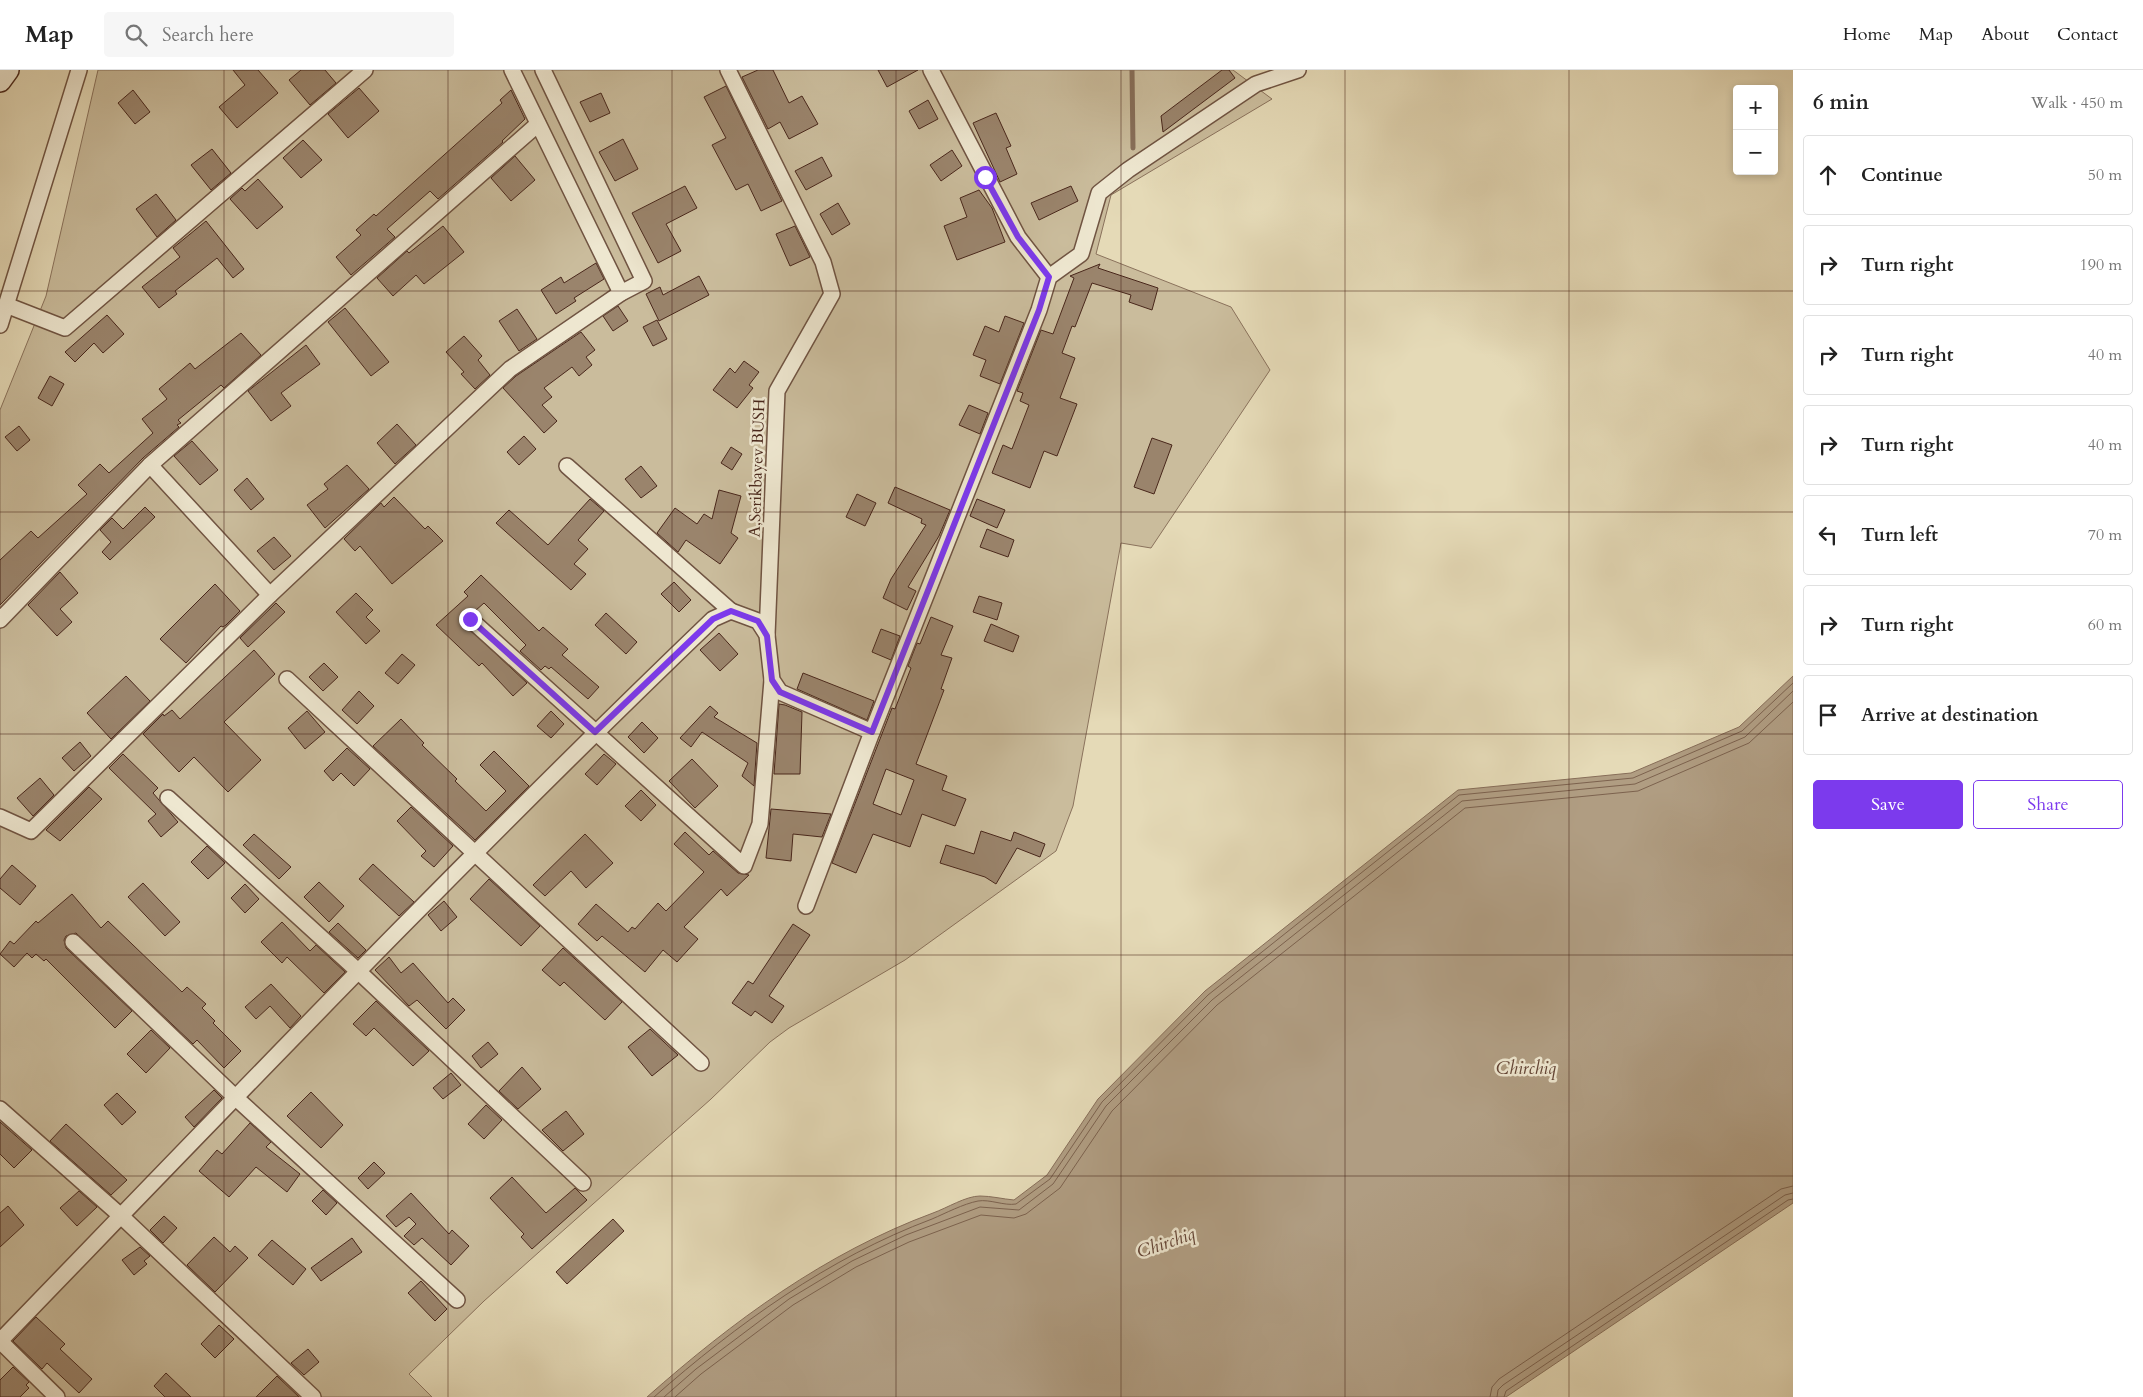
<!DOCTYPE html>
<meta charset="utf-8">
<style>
body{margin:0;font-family:Cardo,serif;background:#f6f6f6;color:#222}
.controls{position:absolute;right:15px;top:15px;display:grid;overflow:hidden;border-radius:5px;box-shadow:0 2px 8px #0003}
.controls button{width:45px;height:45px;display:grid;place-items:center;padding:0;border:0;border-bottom:1px solid #e0e0e0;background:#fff;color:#222;font:25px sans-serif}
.stop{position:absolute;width:15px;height:15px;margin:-11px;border:4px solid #7c3aed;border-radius:50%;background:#fff}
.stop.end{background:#7c3aed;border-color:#fff;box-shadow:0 1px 5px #0008}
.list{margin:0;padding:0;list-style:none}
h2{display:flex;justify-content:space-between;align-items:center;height:65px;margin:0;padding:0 20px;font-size:21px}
h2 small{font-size:16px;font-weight:400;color:#767676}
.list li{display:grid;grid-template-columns:32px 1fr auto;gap:15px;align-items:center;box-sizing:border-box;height:80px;margin:0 10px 10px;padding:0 10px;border:1px solid #e0e0e0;border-radius:5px}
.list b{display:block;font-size:19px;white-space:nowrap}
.list em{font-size:16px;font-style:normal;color:#767676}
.actions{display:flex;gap:10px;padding:15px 20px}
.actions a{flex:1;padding:11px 0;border:1px solid #7c3aed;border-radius:5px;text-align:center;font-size:18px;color:#7c3aed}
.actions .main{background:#7c3aed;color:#fff}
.icon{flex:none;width:28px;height:28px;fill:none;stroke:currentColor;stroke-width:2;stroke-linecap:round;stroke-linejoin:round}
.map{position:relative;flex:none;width:1793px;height:1327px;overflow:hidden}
header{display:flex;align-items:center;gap:30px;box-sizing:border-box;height:70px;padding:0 25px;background:#fff;border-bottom:1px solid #e0e0e0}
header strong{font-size:24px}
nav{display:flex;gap:28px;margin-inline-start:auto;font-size:18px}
.search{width:350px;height:45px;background:#f6f6f6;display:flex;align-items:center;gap:12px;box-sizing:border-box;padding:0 18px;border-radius:5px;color:#767676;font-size:19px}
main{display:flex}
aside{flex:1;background:#fff}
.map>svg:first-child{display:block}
.green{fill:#cabc9c;stroke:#8a725c}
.water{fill:#b09d82;stroke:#876e59}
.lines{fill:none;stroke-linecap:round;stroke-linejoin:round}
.shore{stroke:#7c624e;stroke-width:1}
.stream{stroke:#876e59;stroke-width:5}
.building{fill:#9a846c;stroke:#49271b;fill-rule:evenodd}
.street-casing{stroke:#705442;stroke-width:18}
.secondary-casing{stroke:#49271b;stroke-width:24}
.street{stroke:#eee7d0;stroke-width:15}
.secondary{stroke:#eee7d0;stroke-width:21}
.route{stroke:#7c3aed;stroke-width:6}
.grid{fill:none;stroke:#49271b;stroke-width:1;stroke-opacity:0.55}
.labels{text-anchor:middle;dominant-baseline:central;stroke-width:5;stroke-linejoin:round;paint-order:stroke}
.street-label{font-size:16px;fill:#49271b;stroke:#eee7d0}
.water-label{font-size:18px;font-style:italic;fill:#634435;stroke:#eee7d0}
</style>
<header>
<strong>Map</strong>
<div class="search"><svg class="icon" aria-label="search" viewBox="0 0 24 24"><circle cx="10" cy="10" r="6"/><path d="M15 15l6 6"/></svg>Search here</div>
<nav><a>Home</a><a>Map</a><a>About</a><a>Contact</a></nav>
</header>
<main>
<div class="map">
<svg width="1793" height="1327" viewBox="0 0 1793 1327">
<rect width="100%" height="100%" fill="#e5dab7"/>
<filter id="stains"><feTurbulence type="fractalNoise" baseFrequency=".004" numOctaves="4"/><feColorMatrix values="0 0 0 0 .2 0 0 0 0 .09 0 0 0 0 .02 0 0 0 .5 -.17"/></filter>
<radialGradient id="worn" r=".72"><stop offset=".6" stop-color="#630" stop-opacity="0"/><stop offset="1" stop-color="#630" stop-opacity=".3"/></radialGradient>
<!-- green -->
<polygon class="green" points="98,0 1233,0 1272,29 1111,125 1096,184 1231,237 1270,300 1151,478 1121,473 1073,736 1056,781 905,890 789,958 770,972 711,1029 484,1231 409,1304 432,1327 0,1327 0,340 46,226"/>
<!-- water -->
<path class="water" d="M 1793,606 L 1793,1133 L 1506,1327 L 647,1327 C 733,1251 825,1183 933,1143 C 947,1138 966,1126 980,1126 C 991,1126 1003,1129 1014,1130 L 1047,1105 L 1098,1029 L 1205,921 L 1458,720 L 1631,703 L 1739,657 Z"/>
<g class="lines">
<!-- shore -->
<g class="shore">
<path d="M 654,1327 C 737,1254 828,1188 932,1149 C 946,1143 963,1134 978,1131 C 990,1129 1004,1136 1016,1134 L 1050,1109 L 1102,1032 L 1208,925 L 1459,725 L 1633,708 L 1742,661 L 1793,613"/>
<polyline points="664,1327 696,1299 789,1229 852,1191 906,1165 980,1137 1019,1140 1053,1114 1106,1036 1212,930 1462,731 1635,714 1745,667 1793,621"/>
<polyline points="675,1327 701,1304 793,1235 856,1197 909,1172 981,1145 1014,1148 1026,1144 1060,1118 1112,1041 1217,935 1465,738 1638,721 1749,673 1793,632"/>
<polyline points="1490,1327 1492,1317 1499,1309 1781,1119 1793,1116"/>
<polyline points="1497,1327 1498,1320 1503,1315 1785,1125 1793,1123"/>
<polyline points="1504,1327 1506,1321 1788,1130 1793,1129"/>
</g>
<!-- stream -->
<polyline class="stream" points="1132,0 1133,78"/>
</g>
<!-- building -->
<g class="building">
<polygon points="233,0 258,0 278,23 237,58 219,37 245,15"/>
<polygon points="301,0 325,0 336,13 310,35 289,10"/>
<polygon points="758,0 773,0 789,33 802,26 818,54 789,69 780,52 768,59 742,7"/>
<polygon points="878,0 918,0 887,17"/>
<polygon points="1222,0 1229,0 1235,8 1163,62 1161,46"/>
<polygon points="726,16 782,131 761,141 748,114 736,120 712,75 726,68 704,27"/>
<polygon points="359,18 379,41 348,68 328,44"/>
<polygon points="133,20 150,42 135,54 118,33"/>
<polygon points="511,20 525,49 502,71 503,72 438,129 430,121 387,159 395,167 351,205 336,187 361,165 356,160 374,144 376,146 502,33 500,30"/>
<polygon points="601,23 610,43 590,52 580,32"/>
<polygon points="928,30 938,49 919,59 909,41"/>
<polygon points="996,43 1011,76 1006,78 1017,104 1000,112 973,53"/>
<polygon points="623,69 638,99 615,111 599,82"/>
<polygon points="303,70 322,90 301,108 283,88"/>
<polygon points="212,79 231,103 211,120 191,95"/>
<polygon points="952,80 962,96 941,111 930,95"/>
<polygon points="515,86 535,110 511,131 491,108"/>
<polygon points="822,87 832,106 806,120 795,101"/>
<polygon points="258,109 283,137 257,159 230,129 242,118 245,121"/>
<polygon points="685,116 697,138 666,154 681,181 658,193 632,143"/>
<polygon points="1071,116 1078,131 1039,150 1031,133"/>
<polygon points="979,120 992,138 1005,172 957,190 944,156 967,147 960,128"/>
<polygon points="156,124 176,150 157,167 136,139"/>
<polygon points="838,133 850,154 832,165 820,144"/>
<polygon points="206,151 244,199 233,208 217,188 175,221 177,224 159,238 142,217 180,187 173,178"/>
<polygon points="443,156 464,182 424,214 416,205 393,226 377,208 407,181 409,183"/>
<polygon points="795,156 810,187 790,196 776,164"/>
<polygon points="596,193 604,209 574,228 576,231 556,244 541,220 561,207 564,213"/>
<polygon points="1100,194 1098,198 1158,218 1152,240 1129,232 1131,225 1092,213 1075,257 1072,256 1062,283 1075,288 1060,328 1077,334 1057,386 1044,381 1030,418 992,403 1003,375 1012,379 1029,335 1020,331 1023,323 1017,321 1041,260 1053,264 1074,208 1070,206"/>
<polygon points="699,206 709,225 659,251 646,224 660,217 663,225"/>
<polygon points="618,236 628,251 613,261 603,246"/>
<polygon points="345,238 389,292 371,306 328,252"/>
<polygon points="517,239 537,269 519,281 499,251"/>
<polygon points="107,245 124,264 103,283 94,273 75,292 65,282"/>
<polygon points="1005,246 1024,253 1000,314 980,306 986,290 973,285 985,256 999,262"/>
<polygon points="657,250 667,269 653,276 643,257"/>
<polygon points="581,262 595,280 586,287 592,295 579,306 572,297 544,318 552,327 542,335 557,351 544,363 503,318 516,306"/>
<polygon points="241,263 261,285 224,318 221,315 178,350 181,353 177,355 179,357 143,388 0,535 0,490 31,461 38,468 87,424 78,415 100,394 109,403 153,363 142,349 167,329 159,319 190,293 195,299"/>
<polygon points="464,266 482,286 478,290 490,305 475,319 461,304 464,302 446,282"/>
<polygon points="306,275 320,294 281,323 291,336 271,351 248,321"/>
<polygon points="744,291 759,302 749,315 753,318 737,338 713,320 730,298 735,303"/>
<polygon points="50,306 64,314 52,336 38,328"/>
<polygon points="969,335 988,343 980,364 959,355"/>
<polygon points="397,354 416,375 395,394 377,373"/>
<polygon points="19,356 30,370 17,381 5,367"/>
<polygon points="524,366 536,379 519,395 507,382"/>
<polygon points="1152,368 1172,375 1154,424 1134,417"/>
<polygon points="192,371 218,400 200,415 174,386"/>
<polygon points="731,377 742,384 732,400 721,393"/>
<polygon points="347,395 369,419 325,458 307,435 328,419 324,414"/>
<polygon points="641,396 657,416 641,428 625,409"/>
<polygon points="247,408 264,429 251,440 234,420"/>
<polygon points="895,417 950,440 939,466 908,517 916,521 907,540 883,528 891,509 926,455 921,453 922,449 888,433"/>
<polygon points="719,420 741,426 731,463 738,468 720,494 686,470 678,482 657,463 675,438 697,454 704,444 712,449"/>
<polygon points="857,424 876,433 865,456 846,447"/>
<polygon points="394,427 425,459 428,456 443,471 392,514 360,476 355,481 344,469 381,433 384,437"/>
<polygon points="590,429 604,441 578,470 588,479 574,494 586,504 571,520 496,453 509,440 548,475"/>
<polygon points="977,429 1005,440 997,458 970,446"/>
<polygon points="145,437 155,447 110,490 102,482 111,472 100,460 112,448 123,459"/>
<polygon points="987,459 1014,470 1008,487 980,477"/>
<polygon points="274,467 291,486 274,500 257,481"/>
<polygon points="60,502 78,523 60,539 72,552 57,566 28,535"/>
<polygon points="481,505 539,561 543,557 568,579 562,585 599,617 588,629 551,597 549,599 545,596 541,600 520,581 526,575 484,533 475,541 468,540 463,542 461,551 527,613 513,626 482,593 479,596 436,555 468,526 464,522"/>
<polygon points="674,512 691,530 679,542 661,524"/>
<polygon points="215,514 240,541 226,555 223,557 221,556 186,593 160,569"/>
<polygon points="356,523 373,540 366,547 380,561 366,574 336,542"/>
<polygon points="979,526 1002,533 997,550 973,542"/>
<polygon points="276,533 285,542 248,577 240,568"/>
<polygon points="606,543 637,572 626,584 595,555"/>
<path d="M 931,547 L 953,556 L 941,585 L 952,588 L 941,619 L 944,620 L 916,694 L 947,706 L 942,720 L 966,729 L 955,756 L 922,744 L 910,777 L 873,764 L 856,803 L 832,793 L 892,638 L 895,639 L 911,598 L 908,596 L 917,573 L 920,574 ZM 886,699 L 914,710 L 901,745 L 873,734 Z"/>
<polygon points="991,554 1019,566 1013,582 984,571"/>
<polygon points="881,559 900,566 891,590 872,582"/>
<polygon points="719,563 738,584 720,601 700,580"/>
<polygon points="254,580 275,604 224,652 261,690 228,722 194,687 179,702 143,664 163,644 164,646 172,640 180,649"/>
<polygon points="402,584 415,595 398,614 385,603"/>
<polygon points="324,593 338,607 323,621 309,607"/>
<polygon points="803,603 874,631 867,650 797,619"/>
<polygon points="126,606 150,631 111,669 87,643"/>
<polygon points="359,621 374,636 357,654 342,640"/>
<polygon points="779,634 785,635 802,642 800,704 774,704"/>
<polygon points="710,636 718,643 714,647 757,673 754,716 742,706 748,693 702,662 691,677 680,668"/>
<polygon points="307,641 325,662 305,679 288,658"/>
<polygon points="551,641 564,654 551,668 537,656"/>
<polygon points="401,649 424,673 422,675 457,709 455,711 486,741 506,721 480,695 494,681 529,716 475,770 373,676"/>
<polygon points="642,652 658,668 644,683 628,667"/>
<polygon points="80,672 91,686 74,701 62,688"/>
<polygon points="347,678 370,699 354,716 341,703 333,711 324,701"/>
<polygon points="123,684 158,718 153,723 178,752 161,767 148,751 156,744 109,698"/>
<polygon points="604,684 616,694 597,715 585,704"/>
<polygon points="692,689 718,716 695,738 669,711"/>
<polygon points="40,708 54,725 33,746 17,728"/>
<polygon points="89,717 102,729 60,771 46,760"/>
<polygon points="641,720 656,735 641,751 625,736"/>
<polygon points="411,737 453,776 434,797 421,786 426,781 397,751"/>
<polygon points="771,739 831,744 822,767 793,764 791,791 766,788"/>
<polygon points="981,761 1011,771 1014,762 1045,774 1040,787 1017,778 996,814 985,807 940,793 946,775 974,784"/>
<polygon points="685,762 709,785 713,781 738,803 749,805 727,826 721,819 684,857 698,869 677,892 663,880 645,902 602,866 597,871 578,854 596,834 628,862 632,857 635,859 658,833 666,841 704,802 674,774"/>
<polygon points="254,764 291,797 279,809 243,775"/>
<polygon points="585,764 613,793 586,818 571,801 545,826 533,815"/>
<polygon points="207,776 225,793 208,809 191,792"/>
<polygon points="373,794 414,832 399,846 359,809"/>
<polygon points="12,795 36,816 20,835 0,818 0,809"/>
<polygon points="489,809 540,856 521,876 470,829"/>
<polygon points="319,812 344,836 329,852 304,827"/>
<polygon points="143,813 180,852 165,866 128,827"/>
<polygon points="245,814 259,829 245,843 231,828"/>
<polygon points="72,824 101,858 108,851 182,922 187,917 206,934 202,938 215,951 213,953 241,981 224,998 197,970 193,974 76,863 66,866 64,870 66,878 132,941 115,958 46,889 44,891 36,884 32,888 27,883 14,897 0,884 10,871 14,874 36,851 38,853"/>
<polygon points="444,831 457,847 441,861 428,845"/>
<polygon points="282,852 310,881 316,875 345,902 324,923 287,887 282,893 261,872"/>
<polygon points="338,853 366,880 358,888 329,862"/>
<polygon points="793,854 810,865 769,926 784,936 772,953 755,941 751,946 732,933 748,911 753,914"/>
<polygon points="563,878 622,932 605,950 564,912 560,916 542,900"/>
<polygon points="389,887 401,903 413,893 448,933 453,928 465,940 446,959 417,930 409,936 375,900"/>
<polygon points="271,914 301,946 290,958 270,936 256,949 245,937"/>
<polygon points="376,931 429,981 413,996 374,958 366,966 353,954"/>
<polygon points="650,959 678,985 652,1006 628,977"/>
<polygon points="151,960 170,978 146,1003 127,984"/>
<polygon points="488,972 498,984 481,998 472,986"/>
<polygon points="522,997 541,1019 518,1039 499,1021"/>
<polygon points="451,1003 461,1015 443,1029 433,1018"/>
<polygon points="214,1020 222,1028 194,1057 185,1047"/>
<polygon points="311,1022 343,1055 321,1078 287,1046"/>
<polygon points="117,1023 136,1042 122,1055 104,1035"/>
<polygon points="486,1035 502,1050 484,1069 468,1054"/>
<polygon points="566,1041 584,1064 563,1081 542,1060"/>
<polygon points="0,1052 32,1080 14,1098 0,1084"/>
<polygon points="250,1053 271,1072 266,1077 300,1104 287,1122 256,1097 229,1127 199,1101 217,1080 222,1084"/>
<polygon points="66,1054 127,1110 111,1125 50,1071"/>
<polygon points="374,1092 385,1103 368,1119 358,1108"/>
<polygon points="512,1107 546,1143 575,1118 587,1130 532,1179 521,1167 524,1164 490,1128"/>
<polygon points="323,1120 337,1133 326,1145 312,1131"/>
<polygon points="79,1121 97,1137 77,1156 60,1138"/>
<polygon points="411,1123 449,1164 452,1160 469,1176 451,1195 422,1168 414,1175 404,1166 416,1154 409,1147 396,1157 386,1146"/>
<polygon points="8,1136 24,1155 0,1177 0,1143"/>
<polygon points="164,1146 177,1158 163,1173 150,1160"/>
<polygon points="613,1149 624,1161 567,1214 556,1202"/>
<polygon points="214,1167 230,1182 235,1176 248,1188 215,1222 187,1195"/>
<polygon points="352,1168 362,1182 321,1211 311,1198"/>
<polygon points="272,1170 306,1199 293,1215 258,1185"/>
<polygon points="140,1177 150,1186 144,1191 147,1194 134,1205 122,1190"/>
<polygon points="421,1211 447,1239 435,1251 408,1223"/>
<polygon points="36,1247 65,1274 60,1279 92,1309 79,1323 47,1293 42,1299 13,1271"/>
<polygon points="219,1255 234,1269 215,1288 201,1274"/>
<polygon points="308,1279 319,1292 304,1305 291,1293"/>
<polygon points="13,1297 29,1312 26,1315 29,1318 20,1327 0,1327 0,1310"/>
<polygon points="166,1303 191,1327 165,1327 154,1316"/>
<polygon points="277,1306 299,1327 256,1327"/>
</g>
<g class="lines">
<defs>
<g id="street">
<polyline points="512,0 621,223"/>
<polyline points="728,0 823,192 832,224 777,321 767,565"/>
<polyline points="931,0 1018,167 1049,207"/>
<polyline points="6,235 65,258 365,0"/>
<polyline points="0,255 79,0"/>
<polyline points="150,395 270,525"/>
<polyline points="567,396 731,541"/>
<polyline points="470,549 744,796 760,754 772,610"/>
<polyline points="0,550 150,395 538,54"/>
<polyline points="287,609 701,993"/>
<polyline points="168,728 359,902 583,1113"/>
<polyline points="0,747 31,761 270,525 510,299 621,223 644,211 543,0"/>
<polyline points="806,836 872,662 1039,240 1049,207 1081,184 1099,123 1128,100 1256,14 1298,0"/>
<polyline points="73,872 236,1028 457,1230"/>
<polyline points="0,1039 121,1146 313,1327"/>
<path d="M 0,1271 C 235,1028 469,783 713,549 L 731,541 L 758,551 L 767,565 L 772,610 L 780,622 L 872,662"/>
<polyline points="0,1271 57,1327"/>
</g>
<polyline id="secondary" points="0,11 8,0"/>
</defs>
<!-- street casing -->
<use href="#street" class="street-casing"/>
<!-- secondary casing -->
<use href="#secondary" class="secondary-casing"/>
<!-- street -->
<use href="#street" class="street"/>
<!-- secondary -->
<use href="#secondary" class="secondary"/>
</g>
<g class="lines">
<!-- route -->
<polyline class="route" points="470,549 595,662 713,549 731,541 758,551 767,566 772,610 780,622 872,662 1039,240 1049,207 1018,167 985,107"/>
</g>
<!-- grid -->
<path class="grid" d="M 224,0 L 224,1327M 448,0 L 448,1327M 672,0 L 672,1327M 896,0 L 896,1327M 1121,0 L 1121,1327M 1345,0 L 1345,1327M 1569,0 L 1569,1327M 0,221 L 1793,221M 0,442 L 1793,442M 0,664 L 1793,664M 0,885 L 1793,885M 0,1106 L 1793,1106"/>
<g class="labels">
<!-- street labels -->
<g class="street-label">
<text transform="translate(757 398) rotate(-88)">A,Serikbayev BUSH</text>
</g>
<!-- water labels -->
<g class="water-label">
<text x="1526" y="998">Chirchiq</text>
<text transform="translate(1166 1173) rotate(-19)">Chirchiq</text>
</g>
</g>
<rect width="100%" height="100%" filter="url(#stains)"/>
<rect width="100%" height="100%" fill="url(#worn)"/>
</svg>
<div class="controls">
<button>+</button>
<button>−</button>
</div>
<div class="stop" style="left:985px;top:107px"></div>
<div class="stop end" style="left:470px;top:549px"></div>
</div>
<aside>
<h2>6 min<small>Walk · 450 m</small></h2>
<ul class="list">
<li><svg class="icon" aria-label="ahead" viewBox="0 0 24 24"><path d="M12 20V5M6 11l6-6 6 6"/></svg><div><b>Continue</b></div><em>50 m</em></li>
<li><svg class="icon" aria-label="right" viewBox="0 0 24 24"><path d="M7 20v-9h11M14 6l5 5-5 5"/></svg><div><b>Turn right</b></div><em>190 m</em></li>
<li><svg class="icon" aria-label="right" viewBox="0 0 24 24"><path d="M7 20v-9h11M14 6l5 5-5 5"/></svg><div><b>Turn right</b></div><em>40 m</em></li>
<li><svg class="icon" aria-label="right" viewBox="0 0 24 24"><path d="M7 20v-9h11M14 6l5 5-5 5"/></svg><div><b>Turn right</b></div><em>40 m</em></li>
<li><svg class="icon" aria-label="left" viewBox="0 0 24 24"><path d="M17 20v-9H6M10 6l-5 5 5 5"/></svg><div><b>Turn left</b></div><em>70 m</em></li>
<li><svg class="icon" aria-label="right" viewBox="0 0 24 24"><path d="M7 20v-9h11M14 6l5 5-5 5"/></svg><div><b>Turn right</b></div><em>60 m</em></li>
<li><svg class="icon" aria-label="arrive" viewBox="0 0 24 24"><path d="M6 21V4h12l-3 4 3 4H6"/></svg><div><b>Arrive at destination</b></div></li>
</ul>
<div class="actions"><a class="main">Save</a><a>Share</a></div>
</aside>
</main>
